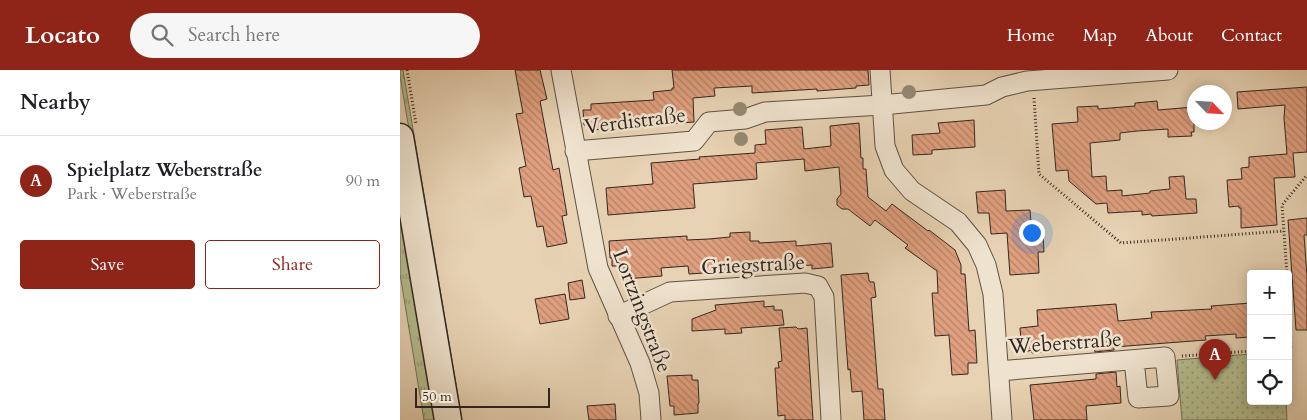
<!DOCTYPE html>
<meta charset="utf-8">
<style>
body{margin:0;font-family:Cardo,serif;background:#f6f6f6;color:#202124}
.controls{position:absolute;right:15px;bottom:15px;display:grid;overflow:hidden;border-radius:5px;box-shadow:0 2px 12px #0003}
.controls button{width:45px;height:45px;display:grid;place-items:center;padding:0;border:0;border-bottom:1px solid #e0e0e0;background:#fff;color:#202124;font:25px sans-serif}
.compass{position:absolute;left:787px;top:15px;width:45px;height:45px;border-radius:50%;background:#fff;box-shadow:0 2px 12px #0003;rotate:115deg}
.scale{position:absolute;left:15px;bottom:12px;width:135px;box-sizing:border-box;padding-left:5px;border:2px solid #322720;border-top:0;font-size:14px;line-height:18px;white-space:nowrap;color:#322720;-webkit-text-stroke:4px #efe2ce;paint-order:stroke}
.you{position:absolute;left:631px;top:162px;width:18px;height:18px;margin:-12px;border:4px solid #fff;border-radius:50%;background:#1a73e8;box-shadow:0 0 0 8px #1a73e833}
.badge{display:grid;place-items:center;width:32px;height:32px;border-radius:50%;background:#8f2418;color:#fff;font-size:16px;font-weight:700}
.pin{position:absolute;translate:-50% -41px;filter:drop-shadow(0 1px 2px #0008)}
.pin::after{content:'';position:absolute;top:26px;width:18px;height:15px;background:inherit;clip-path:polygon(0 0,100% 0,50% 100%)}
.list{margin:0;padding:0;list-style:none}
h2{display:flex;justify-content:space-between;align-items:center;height:65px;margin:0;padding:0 20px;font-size:21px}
h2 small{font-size:16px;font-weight:400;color:#757577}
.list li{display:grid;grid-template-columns:32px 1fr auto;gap:15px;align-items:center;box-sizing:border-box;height:90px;padding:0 20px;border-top:1px solid #e0e0e0}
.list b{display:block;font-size:19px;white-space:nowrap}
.list p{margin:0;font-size:16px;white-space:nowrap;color:#757577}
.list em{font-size:16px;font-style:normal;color:#757577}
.actions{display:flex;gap:10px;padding:15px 20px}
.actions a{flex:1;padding:11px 0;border:1px solid #8f2418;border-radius:5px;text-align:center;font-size:18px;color:#8f2418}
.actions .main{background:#8f2418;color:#fff}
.icon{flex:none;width:28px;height:28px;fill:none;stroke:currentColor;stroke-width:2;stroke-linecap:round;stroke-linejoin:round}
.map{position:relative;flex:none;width:907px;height:350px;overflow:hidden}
header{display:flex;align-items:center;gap:30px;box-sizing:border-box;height:70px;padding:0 25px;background:#8f2418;color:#fff}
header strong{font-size:24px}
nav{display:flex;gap:28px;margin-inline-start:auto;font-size:18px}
.search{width:350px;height:45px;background:#f6f6f6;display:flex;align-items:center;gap:12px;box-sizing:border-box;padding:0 18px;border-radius:28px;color:#757577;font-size:19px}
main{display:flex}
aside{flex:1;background:#fff}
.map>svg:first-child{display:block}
.grass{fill:url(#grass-tufts);stroke:#737257}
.park{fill:url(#park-dots);stroke:#737257}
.building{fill:url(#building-back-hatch);stroke:#322720}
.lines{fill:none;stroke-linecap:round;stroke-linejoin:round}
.street-casing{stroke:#5f5245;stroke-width:21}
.secondary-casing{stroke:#322720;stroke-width:29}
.path{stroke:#322720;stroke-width:3;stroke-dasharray:1 2.5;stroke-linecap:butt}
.street{stroke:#efe2ce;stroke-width:19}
.secondary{stroke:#efe2ce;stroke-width:26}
.tree{fill:#958872}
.labels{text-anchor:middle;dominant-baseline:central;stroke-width:5;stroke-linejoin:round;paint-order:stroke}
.street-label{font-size:21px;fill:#322720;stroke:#efe2ce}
</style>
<header>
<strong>Locato</strong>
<div class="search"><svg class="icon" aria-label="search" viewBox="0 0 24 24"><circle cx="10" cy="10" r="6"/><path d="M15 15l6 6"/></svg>Search here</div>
<nav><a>Home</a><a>Map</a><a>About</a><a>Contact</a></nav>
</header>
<main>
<aside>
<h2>Nearby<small></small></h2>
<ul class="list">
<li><span class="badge">A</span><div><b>Spielplatz Weberstraße</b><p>Park · Weberstraße</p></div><em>90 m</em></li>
</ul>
<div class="actions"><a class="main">Save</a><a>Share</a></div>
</aside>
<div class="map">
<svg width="907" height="350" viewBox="0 0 907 350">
<defs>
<pattern id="grass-tufts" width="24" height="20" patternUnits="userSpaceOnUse" patternTransform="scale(1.25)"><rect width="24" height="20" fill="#b4bc8e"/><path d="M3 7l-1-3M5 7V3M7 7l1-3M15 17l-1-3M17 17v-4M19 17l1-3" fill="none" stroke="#939974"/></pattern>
<pattern id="park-dots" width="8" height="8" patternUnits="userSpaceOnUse" patternTransform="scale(1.25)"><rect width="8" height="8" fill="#b4bc8e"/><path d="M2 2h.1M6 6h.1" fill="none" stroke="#939974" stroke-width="1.8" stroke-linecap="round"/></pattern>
<pattern id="building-back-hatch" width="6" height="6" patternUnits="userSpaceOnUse" patternTransform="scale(1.25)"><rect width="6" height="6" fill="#e09f7e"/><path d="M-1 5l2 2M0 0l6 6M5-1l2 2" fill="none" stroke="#b68267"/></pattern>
</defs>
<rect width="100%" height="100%" fill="#e7d2b3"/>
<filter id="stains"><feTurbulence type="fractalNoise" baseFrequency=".004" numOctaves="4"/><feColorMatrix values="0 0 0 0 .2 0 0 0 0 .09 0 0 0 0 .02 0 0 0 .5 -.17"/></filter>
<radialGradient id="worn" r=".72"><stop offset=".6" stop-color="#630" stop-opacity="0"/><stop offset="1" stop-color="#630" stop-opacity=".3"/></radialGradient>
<!-- grass -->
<g class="grass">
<polygon points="0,0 3,0 62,350 58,350 0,6"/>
<polygon points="0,125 38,350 24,350 0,204"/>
</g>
<!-- park -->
<polygon class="park" points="851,284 851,331 886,331 887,350 782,350 777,290"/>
<!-- building -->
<g class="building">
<polygon points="115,0 140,0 147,29 140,31 153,100 159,98 167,145 162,146 167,173 147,177 143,156 137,157 131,126 124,127 119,98 126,96 116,44 123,43"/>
<polygon points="272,0 468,0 469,15 456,16 456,18 417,21 417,19 352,23 352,16 314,18 315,26 293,28 294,52 193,60 192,55 184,55 183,40 191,40 191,34 254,30 253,22 272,20 272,18 274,18"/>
<polygon points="907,17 907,82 893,83 895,107 874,108 877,155 841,158 841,138 839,138 839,136 829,137 827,110 842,109 841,98 849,97 849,87 887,84 884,48 885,35 838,39 837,22"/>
<polygon points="757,31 758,40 794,37 794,62 791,62 792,66 768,67 768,59 737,61 720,63 720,70 690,73 692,107 706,106 707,121 722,120 722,126 750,123 750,121 770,119 769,107 784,106 786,129 796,129 797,143 752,146 751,144 742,145 742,141 708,143 707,133 696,134 669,111 668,100 656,101 652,54 678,52 677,37 698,36 698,39 735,36 735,33"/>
<polygon points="574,50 575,77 532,80 532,84 513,85 512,65 540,63 538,53"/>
<polygon points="459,53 461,88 463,88 463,99 466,99 468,127 486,141 492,134 528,161 529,160 555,180 561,195 561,204 565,204 569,261 575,260 577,293 568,293 568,304 552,305 549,265 535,266 532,223 538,223 537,201 505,178 508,175 475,150 470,156 448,139 442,139 437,135 437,129 441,124 439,97 405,101 404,89 356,93 357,109 293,114 295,138 208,145 206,118 253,114 251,93 300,89 299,87 355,83 355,75 366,74 365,60 402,57 404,79 431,76 430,56"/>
<polygon points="605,120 606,141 630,140 632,165 643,164 644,182 638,182 639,203 610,205 607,163 591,164 589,143 578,143 576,122"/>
<polygon points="907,148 907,165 904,165 907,206 907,260 896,260 888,150"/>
<polygon points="350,162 350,171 359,171 359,173 396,171 396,176 431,173 433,197 412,199 412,195 370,198 370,197 333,200 333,201 289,204 288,196 261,198 262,206 225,209 224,197 221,197 221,196 212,196 212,188 210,188 209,171 287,166 287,170 309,169 330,167 330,163"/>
<polygon points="468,203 469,211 470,211 470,212 474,212 476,227 471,228 478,319 483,319 485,350 464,350 462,321 452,322 450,299 448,300 441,205"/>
<polygon points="182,210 185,228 170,230 168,213"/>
<polygon points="165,224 169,249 140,254 135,229"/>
<polygon points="364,231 364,237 374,236 374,240 382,240 384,255 341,258 342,263 325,264 325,259 292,261 292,249 316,240 315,235"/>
<polygon points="851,233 851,267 836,268 836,264 805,266 806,270 714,277 714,280 695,282 694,276 658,279 658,280 632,283 632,280 622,283 620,258 638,256 637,240 716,234 718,251 752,248 751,242 812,239 811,236"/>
<polygon points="396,257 398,259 407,258 413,350 385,350 385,345 378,346 375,298 379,298 378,292 382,291 379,258"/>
<polygon points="716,302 717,317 720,316 721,333 686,336 687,350 634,350 630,315 696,309 696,304"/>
<polygon points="292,305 292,310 298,310 299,333 298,334 298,343 274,345 274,336 270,336 267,306"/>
<polygon points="215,334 216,350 189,350 187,336"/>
</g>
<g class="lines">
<defs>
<g id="street">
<polyline points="161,0 198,198 240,293 249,323 251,350"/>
<polyline points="480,0 485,76 494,100 512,121 558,152 577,175 586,195 593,224 602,350"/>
<polyline points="175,81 294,71 309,52 345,49 365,42 482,35 586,25 602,17 627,11 768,0"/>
<polyline points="218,246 270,222 405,213 418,216 424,227 431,350"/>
<polyline points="599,301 765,287 769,326 738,328 734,290"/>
</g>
<polyline id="secondary" points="0,67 48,350"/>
</defs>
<!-- street casing -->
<use href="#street" class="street-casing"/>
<!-- secondary casing -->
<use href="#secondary" class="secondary-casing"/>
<!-- path -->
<g class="path">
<polyline points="7,0 16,54"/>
<polyline points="634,28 639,104 721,173 884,161"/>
<polyline points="887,204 882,135 907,105"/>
<polyline points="888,231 891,278 888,278"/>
<polyline points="782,286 851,281"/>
</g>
<!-- street -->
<use href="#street" class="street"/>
<!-- secondary -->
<use href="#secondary" class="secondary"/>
</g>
<!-- trees -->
<g class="tree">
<circle cx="509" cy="22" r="7"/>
<circle cx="340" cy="39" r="7"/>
<circle cx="341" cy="69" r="7"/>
</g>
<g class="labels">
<!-- street labels -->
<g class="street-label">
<text transform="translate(235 51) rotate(-7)">Verdistraße</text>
<text transform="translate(353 195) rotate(-3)">Griegstraße</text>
<text transform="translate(242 241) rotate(69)">Lortzingstraße</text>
<text transform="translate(665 273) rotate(-4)">Weberstraße</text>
</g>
</g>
<rect width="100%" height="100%" filter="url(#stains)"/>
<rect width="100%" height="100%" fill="url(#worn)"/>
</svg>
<div class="controls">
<button>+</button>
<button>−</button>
<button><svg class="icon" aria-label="locate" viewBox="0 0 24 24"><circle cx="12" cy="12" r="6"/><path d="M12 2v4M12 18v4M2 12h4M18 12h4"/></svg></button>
</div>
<svg class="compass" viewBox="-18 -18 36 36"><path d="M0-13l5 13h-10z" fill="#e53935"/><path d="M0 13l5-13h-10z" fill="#757577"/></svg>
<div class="scale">50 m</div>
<div class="you"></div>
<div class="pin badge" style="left:815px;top:310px">A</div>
</div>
</main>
